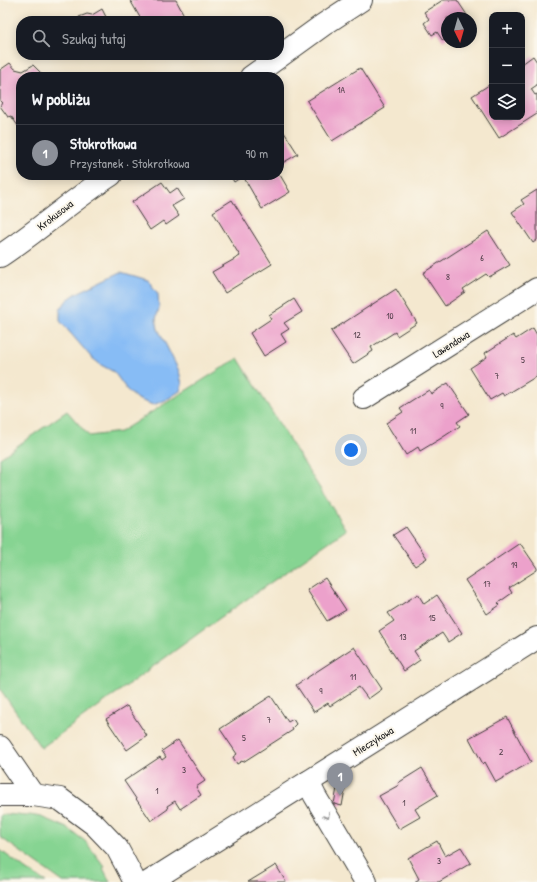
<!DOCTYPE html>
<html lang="pl">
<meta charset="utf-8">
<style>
body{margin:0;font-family:"Patrick Hand",sans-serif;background:#20242c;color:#f1f3f6}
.controls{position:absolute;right:12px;top:12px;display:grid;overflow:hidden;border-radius:8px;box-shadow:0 2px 10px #0003}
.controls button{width:36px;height:36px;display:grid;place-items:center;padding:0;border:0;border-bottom:1px solid #363941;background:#171b24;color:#f1f3f6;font:20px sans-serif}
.compass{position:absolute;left:441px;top:12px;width:36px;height:36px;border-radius:50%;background:#171b24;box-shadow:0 2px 10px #0003;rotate:175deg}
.you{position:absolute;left:351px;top:450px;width:14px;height:14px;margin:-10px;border:3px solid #fff;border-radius:50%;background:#1a73e8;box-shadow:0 0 0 6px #1a73e833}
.badge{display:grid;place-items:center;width:26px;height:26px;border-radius:50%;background:#8c9099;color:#fff;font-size:13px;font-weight:700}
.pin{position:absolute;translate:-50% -33px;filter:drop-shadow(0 1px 2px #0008)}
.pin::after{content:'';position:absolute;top:21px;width:14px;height:12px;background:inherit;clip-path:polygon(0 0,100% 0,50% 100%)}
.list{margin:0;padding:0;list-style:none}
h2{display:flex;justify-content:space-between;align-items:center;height:52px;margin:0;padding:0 16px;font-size:17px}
h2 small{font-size:13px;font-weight:400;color:#9ea1a6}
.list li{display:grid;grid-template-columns:26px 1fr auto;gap:12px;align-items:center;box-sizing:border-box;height:56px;padding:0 16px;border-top:1px solid #363941}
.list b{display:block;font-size:15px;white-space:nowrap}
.list p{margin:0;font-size:13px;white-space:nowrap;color:#9ea1a6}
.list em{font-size:13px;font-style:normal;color:#9ea1a6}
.icon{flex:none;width:22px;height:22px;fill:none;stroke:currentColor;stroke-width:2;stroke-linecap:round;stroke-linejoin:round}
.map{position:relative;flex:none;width:537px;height:882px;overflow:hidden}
.search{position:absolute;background:#171b24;box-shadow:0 2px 10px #0003;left:16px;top:16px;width:268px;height:44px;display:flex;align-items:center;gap:10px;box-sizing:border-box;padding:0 14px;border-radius:16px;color:#9ea1a6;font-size:15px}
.panel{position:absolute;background:#171b24;box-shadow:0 2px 10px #0003;left:16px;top:72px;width:268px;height:108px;border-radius:16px}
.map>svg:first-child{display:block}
.green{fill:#86d492;stroke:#517857}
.water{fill:#87bcf5;stroke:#526c88}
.building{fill:#eca1cb}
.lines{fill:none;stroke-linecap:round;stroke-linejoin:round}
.minor-casing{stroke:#3c3b37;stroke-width:24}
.minor{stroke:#fff;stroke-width:22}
.oneway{stroke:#999}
.labels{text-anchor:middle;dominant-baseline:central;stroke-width:4;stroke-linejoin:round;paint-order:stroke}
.number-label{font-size:9px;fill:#503d48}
.street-label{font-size:11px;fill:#1c1c1c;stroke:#fbf7ec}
</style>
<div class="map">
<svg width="537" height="882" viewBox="0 0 537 882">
<rect width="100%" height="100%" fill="#fbf7ec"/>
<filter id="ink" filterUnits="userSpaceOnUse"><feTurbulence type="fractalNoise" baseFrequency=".025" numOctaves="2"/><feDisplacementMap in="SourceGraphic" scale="8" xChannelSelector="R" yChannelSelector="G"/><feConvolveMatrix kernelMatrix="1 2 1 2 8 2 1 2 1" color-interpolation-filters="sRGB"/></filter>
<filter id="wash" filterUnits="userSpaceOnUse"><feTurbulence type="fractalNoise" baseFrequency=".012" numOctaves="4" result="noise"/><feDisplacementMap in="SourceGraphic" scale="16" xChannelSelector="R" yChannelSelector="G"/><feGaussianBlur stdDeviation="0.9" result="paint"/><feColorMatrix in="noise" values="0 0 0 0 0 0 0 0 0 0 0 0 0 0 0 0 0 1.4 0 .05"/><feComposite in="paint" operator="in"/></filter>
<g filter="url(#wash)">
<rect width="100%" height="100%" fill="#f4e8cf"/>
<!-- green -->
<g class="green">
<polygon points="238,358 346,530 217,620 41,748 0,689 0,458 67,411 89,436 120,432"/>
<polygon points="6,814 26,816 30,815 41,817 67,828 85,841 105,867 103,868 110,882 63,882 0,837 0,815"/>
<polygon points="0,850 28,871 46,882 0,882"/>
</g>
<!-- water -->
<polygon class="water" points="121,272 148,280 158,294 159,308 156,319 158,329 179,371 182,384 180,391 166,400 153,405 137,399 127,390 114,372 101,365 91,357 60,321 60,310 67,300 77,293"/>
<g id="blocks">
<!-- building -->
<g class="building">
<polygon points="130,0 176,0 184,15 173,21 142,21"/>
<polygon points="443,0 457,0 469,18 447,18 447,38 443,41 437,32 432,35 424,23 429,19 424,12"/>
<polygon points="102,9 108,21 78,21 79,17 87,14 92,15"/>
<polygon points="533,56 537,62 537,85 531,89 535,95 537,94 537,114 499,138 472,96 492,83 492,117 522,117 522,64"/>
<polygon points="10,63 15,69 23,71 33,65 40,72 42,76 42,77 21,77 21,130 11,116 8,117 0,106 2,103 0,101 0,70"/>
<polygon points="360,68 385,108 332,141 307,101"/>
<polygon points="279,126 280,126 298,154 279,165"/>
<polygon points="230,175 280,175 290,192 262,209 243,176 234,182"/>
<polygon points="162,182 170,193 177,188 184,199 172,206 179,216 166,225 163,221 150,230 132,202"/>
<polygon points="537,190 537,240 533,243 512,212 524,204 521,200"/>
<polygon points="232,200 272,264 225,293 212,272 240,256 213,212"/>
<polygon points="488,231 510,265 489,277 486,274 463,289 465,292 445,306 423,273"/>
<polygon points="396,289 417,323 397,336 395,332 371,347 373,351 353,364 331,331"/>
<polygon points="294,299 302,312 284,323 289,329 281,334 286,342 264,356 250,333 271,319 269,315"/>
<polygon points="533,328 537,335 537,376 504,396 502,393 490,400 470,368 487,357 485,353 513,335 516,339"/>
<polygon points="448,383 469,414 457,422 460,426 440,439 420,451 418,447 406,455 386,423 403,412 400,408 414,399 429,390 431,394"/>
<polygon points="406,527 427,558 415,566 393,535"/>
<polygon points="520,543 537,568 537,570 509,588 512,593 498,603 500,605 487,614 465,580"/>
<polygon points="325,578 346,610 327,621 307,590"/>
<polygon points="418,594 424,604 437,595 462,633 448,642 442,633 414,651 420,660 404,671 379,631 394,621 388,613"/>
<polygon points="354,647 382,689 368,699 359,687 330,706 328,703 314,712 296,685"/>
<polygon points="271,696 288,722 293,719 296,724 292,728 293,730 243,762 242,761 237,764 233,757 237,754 220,729"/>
<polygon points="127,706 147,736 127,750 106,719"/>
<polygon points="507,717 531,762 496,782 485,762 483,764 469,738"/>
<polygon points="178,740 205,781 196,787 201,795 180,809 175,801 167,806 168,809 151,821 124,781 160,757 162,760 166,757 162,751"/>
<polygon points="422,768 438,795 415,809 420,817 399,829 379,796 399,785 398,783"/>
<polygon points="337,788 345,789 342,806 334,804"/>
<polygon points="437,841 445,856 461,847 471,863 439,882 416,882 416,881 419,879 408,858"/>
<polygon points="276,865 286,882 248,882"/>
</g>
</g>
</g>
<g filter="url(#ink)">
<use href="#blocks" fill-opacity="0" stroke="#3c3b37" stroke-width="1"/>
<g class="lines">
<defs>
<g id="minor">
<polyline points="251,77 323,25 361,0"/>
<path d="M 0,256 C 38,231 72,200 111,175"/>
<polyline points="364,398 537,289"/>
<polyline points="0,747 33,795"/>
<polyline points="308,782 315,796 366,882"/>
<polyline points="0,795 33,795 60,799 95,825 117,848 135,882"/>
<polyline points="149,882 537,638"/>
</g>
</defs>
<!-- minor casing -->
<use href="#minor" class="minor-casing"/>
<!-- minor -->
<use href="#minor" class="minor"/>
</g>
<!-- one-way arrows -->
<defs><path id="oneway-chevron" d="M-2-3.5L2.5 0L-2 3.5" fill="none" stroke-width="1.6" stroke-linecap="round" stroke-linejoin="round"/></defs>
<use class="oneway" href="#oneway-chevron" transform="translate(327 816) rotate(59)"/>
</g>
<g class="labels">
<!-- number labels -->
<g class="number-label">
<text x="341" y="90">1A</text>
<text x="482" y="258">6</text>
<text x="448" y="277">8</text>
<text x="390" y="316">10</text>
<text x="357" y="335">12</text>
<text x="523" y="360">5</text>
<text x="497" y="376">7</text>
<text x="442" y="406">9</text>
<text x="413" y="431">11</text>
<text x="514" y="565">19</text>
<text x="487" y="584">17</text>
<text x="432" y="618">15</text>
<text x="403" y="637">13</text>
<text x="353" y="677">11</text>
<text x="321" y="691">9</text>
<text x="269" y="720">7</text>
<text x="244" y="738">5</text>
<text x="501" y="752">2</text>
<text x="184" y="770">3</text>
<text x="157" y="791">1</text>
<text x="404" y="803">1</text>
<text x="439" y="861">3</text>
</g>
<!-- street labels -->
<g class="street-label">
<text transform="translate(55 215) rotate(-38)">Krokusowa</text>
<text transform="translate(451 344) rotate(-32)">Lawendowa</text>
<text transform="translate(373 741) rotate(-32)">Mieczykowa</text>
</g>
</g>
</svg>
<div class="controls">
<button>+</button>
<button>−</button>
<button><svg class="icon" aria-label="layers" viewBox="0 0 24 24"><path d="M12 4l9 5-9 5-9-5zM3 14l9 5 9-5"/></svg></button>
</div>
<svg class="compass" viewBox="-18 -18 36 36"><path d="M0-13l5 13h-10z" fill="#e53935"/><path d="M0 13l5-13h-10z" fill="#9ea1a6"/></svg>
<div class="you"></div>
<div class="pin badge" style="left:340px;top:796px">1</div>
<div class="search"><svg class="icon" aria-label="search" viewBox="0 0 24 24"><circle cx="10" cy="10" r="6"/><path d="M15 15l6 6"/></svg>Szukaj tutaj</div>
<section class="panel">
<h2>W pobliżu<small></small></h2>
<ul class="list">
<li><span class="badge">1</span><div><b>Stokrotkowa</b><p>Przystanek · Stokrotkowa</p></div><em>90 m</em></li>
</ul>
</section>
</div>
